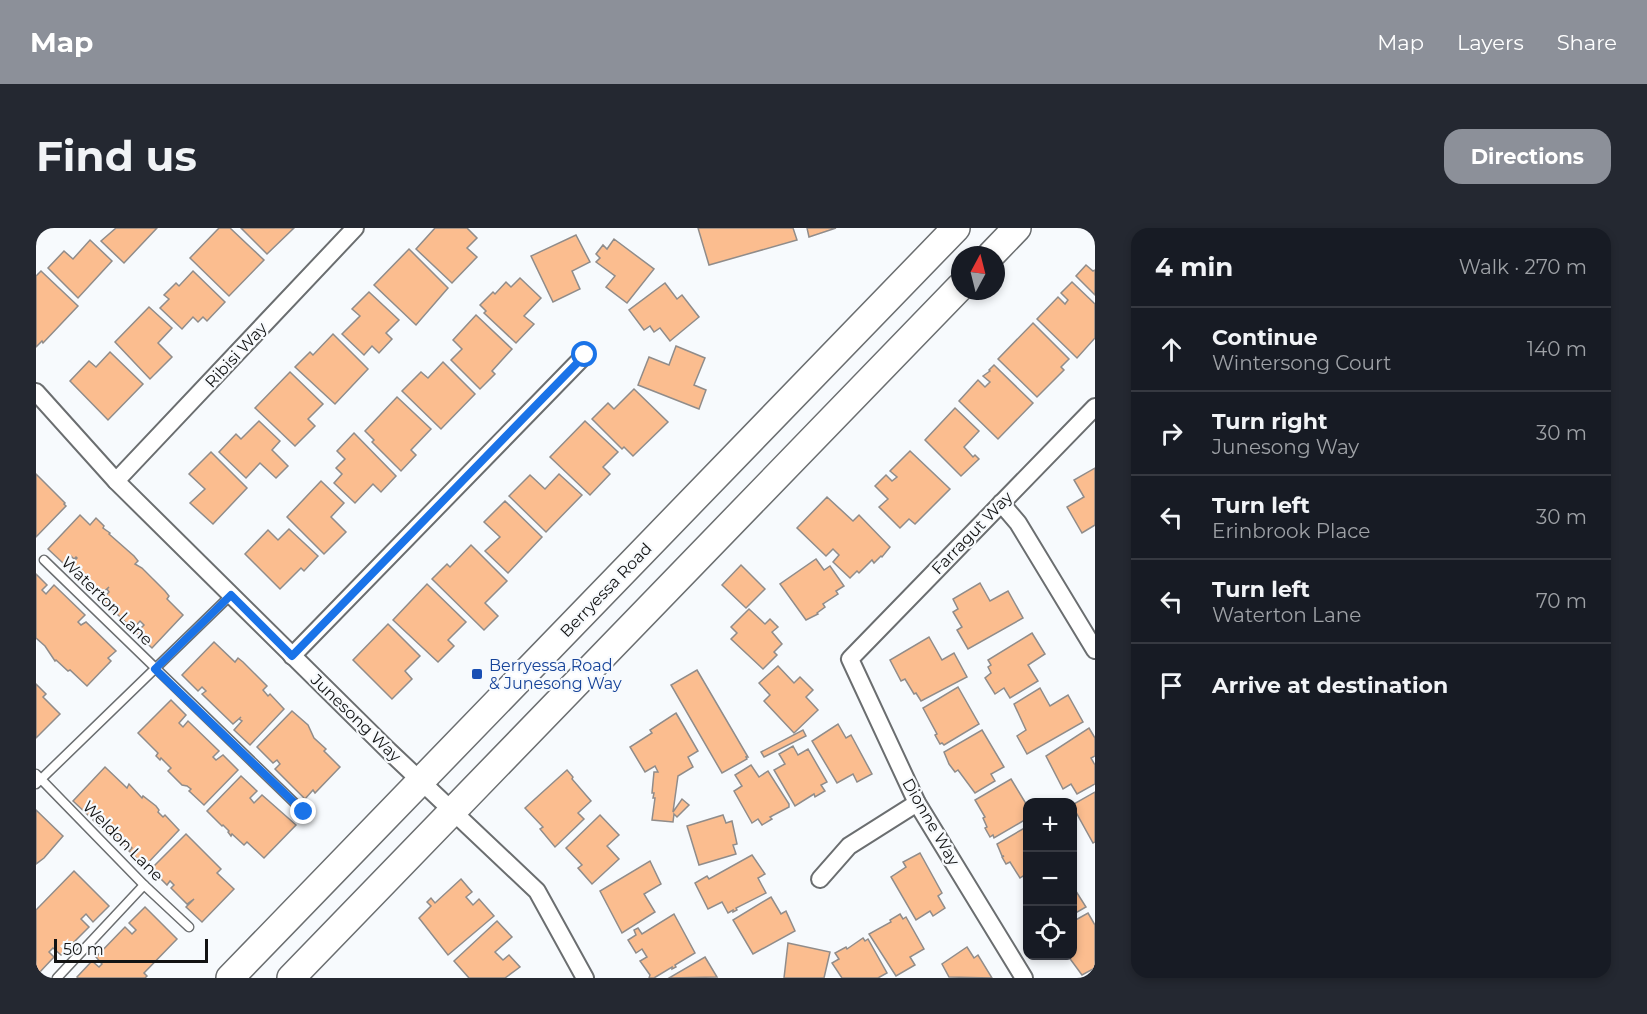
<!DOCTYPE html>
<meta charset="utf-8">
<style>
body{margin:0;font-family:Montserrat,sans-serif;background:#242831;color:#f1f3f6}
.controls{position:absolute;right:18px;bottom:18px;display:grid;overflow:hidden;border-radius:12px;box-shadow:0 3px 9px #0003}
.controls button{width:54px;height:54px;display:grid;place-items:center;padding:0;border:0;border-bottom:2px solid #363941;background:#171b24;color:#f1f3f6;font:30px sans-serif}
.compass{position:absolute;left:915px;top:18px;width:54px;height:54px;border-radius:50%;background:#171b24;box-shadow:0 3px 9px #0003;rotate:7deg}
.scale{position:absolute;left:18px;bottom:15px;width:154px;box-sizing:border-box;padding-left:6px;border:3px solid #121313;border-top:0;font-size:16px;line-height:21px;white-space:nowrap;color:#121313;-webkit-text-stroke:4px #f7fafd;paint-order:stroke}
.stop{position:absolute;width:18px;height:18px;margin:-14px;border:4px solid #1a73e8;border-radius:50%;background:#fff}
.stop.end{background:#1a73e8;border-color:#fff;box-shadow:0 2px 6px #0008}
.list{margin:0;padding:0;list-style:none}
h2{display:flex;justify-content:space-between;align-items:center;height:78px;margin:0;padding:0 24px;font-size:26px}
h2 small{font-size:20px;font-weight:400;color:#9ea1a6}
.list li{display:grid;grid-template-columns:39px 1fr auto;gap:18px;align-items:center;box-sizing:border-box;height:84px;padding:0 24px;border-top:2px solid #363941}
.list b{display:block;font-size:22px;white-space:nowrap}
.list p{margin:0;font-size:20px;white-space:nowrap;color:#9ea1a6}
.list em{font-size:20px;font-style:normal;color:#9ea1a6}
.icon{flex:none;width:33px;height:33px;fill:none;stroke:currentColor;stroke-width:2;stroke-linecap:round;stroke-linejoin:round}
.map{position:relative;flex:none;width:1059px;height:750px;overflow:hidden;border-radius:18px}
header{display:flex;align-items:center;gap:36px;box-sizing:border-box;height:84px;padding:0 30px;background:#8c9099;color:#fff}
header strong{font-size:28px}
nav{display:flex;gap:33px;margin-inline-start:auto;font-size:21px}
.intro{display:flex;align-items:center;justify-content:space-between;box-sizing:border-box;height:144px;padding:0 36px}
h1{margin:0;font-size:42px}
.button{padding:15px 27px;border-radius:18px;background:#8c9099;color:#fff;font-size:21px;font-weight:700}
main{display:flex;gap:36px;padding:0 36px}
aside{flex:1;background:#171b24;border-radius:18px;box-shadow:0 3px 9px #0003}
.map>svg:first-child{display:block}
.building{fill:#fbbd8f;stroke:#908c8a;stroke-width:1.5}
.lines{fill:none;stroke-linecap:round;stroke-linejoin:round}
.service-casing{stroke:#6b6e70;stroke-width:11}
.minor-casing{stroke:#6b6e70;stroke-width:20}
.primary-casing{stroke:#6b6e70;stroke-width:30}
.service{stroke:#fff;stroke-width:8}
.minor{stroke:#fff;stroke-width:16}
.primary{stroke:#fff;stroke-width:27}
.route{stroke:#1a73e8;stroke-width:8}
.transit-dot{fill:#1a4fb4;stroke:#f7fafd;stroke-width:2}
.labels{text-anchor:middle;dominant-baseline:central;stroke-width:4.5;stroke-linejoin:round;paint-order:stroke}
.street-label{font-size:16px;fill:#121313;stroke:#f7fafd}
.transit-label{font-size:16px;fill:#164399;stroke:#f7fafd;text-anchor:start}
</style>
<header>
<strong>Map</strong>
<nav><a>Map</a><a>Layers</a><a>Share</a></nav>
</header>
<div class="intro"><h1>Find us</h1><a class="button">Directions</a></div>
<main>
<div class="map">
<svg width="1059" height="750" viewBox="0 0 1059 750">
<rect width="100%" height="100%" fill="#f7fafd"/>
<!-- building -->
<g class="building">
<polygon points="80,0 121,0 88,35 65,13"/>
<polygon points="183,0 194,0 228,32 193,68 154,30"/>
<polygon points="205,0 258,0 231,26"/>
<polygon points="399,0 431,0 441,10 431,20 441,29 416,55 380,21"/>
<polygon points="662,0 757,0 761,12 673,37"/>
<polygon points="771,0 800,0 773,9"/>
<polygon points="540,7 554,34 536,43 544,61 517,74 495,28"/>
<polygon points="578,11 618,41 591,75 570,59 579,48 560,34 564,30 560,26 567,17 571,21"/>
<polygon points="54,12 76,33 42,70 12,40 28,23 37,31"/>
<polygon points="373,21 412,60 380,97 338,57"/>
<polygon points="1050,37 1057,43 1059,42 1059,67 1040,48"/>
<polygon points="5,43 42,78 7,115 6,113 0,119 0,48"/>
<polygon points="157,43 189,74 171,93 167,89 162,94 157,89 146,101 124,80 133,71 128,67 140,55 143,58"/>
<polygon points="484,50 505,70 488,88 498,96 480,115 448,85 450,83 444,77 457,64 459,66 470,54 475,59"/>
<polygon points="1036,54 1059,76 1059,110 1041,130 1001,91 1022,69 1029,76 1032,72 1025,65"/>
<polygon points="629,55 641,71 646,67 663,89 634,113 624,100 618,104 614,98 608,102 593,82"/>
<polygon points="333,64 363,92 350,105 356,111 343,125 336,118 328,127 306,106 324,88 316,81"/>
<polygon points="113,79 136,100 122,115 136,129 114,151 79,114"/>
<polygon points="440,87 476,121 456,143 459,146 444,161 415,132 426,121 417,112"/>
<polygon points="997,95 1033,131 1025,139 1028,142 1001,169 962,131"/>
<polygon points="297,106 332,141 299,176 259,139 274,124 277,127"/>
<polygon points="640,118 669,130 658,157 670,162 663,181 602,157 613,129 633,137"/>
<polygon points="74,124 107,156 72,192 34,153 53,133 60,139"/>
<polygon points="407,134 439,166 405,201 366,163 385,144 392,150"/>
<polygon points="958,137 997,175 962,211 923,173 942,152 949,159 954,154 947,148 954,143 953,142"/>
<polygon points="254,144 287,176 272,191 279,198 259,218 219,180"/>
<polygon points="598,161 632,194 597,228 588,219 586,221 556,191 572,175 578,181"/>
<polygon points="361,169 395,201 375,222 380,227 365,243 336,214 338,212 329,203"/>
<polygon points="919,180 943,203 928,219 937,229 939,227 943,231 925,248 889,212"/>
<polygon points="223,193 244,213 236,222 252,238 240,250 224,235 210,250 183,224 200,206 205,211"/>
<polygon points="549,193 582,224 567,239 574,246 554,267 514,229"/>
<polygon points="318,205 360,248 345,264 337,256 319,275 298,255 306,246 300,240 309,231 301,223"/>
<polygon points="874,223 914,261 879,296 873,291 864,300 843,279 852,271 839,258 850,247 856,253 861,249 854,243"/>
<polygon points="175,224 211,260 177,296 154,275 169,261 153,246"/>
<polygon points="1059,240 1059,297 1046,305 1031,279 1048,269 1038,252"/>
<polygon points="0,246 29,275 28,276 30,278 0,309"/>
<polygon points="523,246 546,267 510,304 473,268 494,247 509,261"/>
<polygon points="285,253 308,275 295,289 310,304 288,326 251,289"/>
<polygon points="791,269 817,293 823,287 854,319 846,329 845,328 838,335 836,332 823,345 821,343 814,350 797,334 803,327 797,321 790,328 761,300"/>
<polygon points="469,273 506,309 472,345 449,323 464,309 448,294"/>
<polygon points="44,287 54,297 60,290 68,298 67,300 74,305 73,306 98,328 102,333 99,336 106,340 129,363 133,368 131,371 147,387 116,420 100,405 108,397 104,393 97,401 66,372 73,364 71,361 73,359 65,366 34,337 41,330 40,329 38,331 35,328 28,336 12,321"/>
<polygon points="253,301 282,328 268,343 265,340 244,361 209,326 232,302 242,312"/>
<polygon points="435,317 471,353 449,375 462,388 448,402 396,351 411,336 414,339"/>
<polygon points="780,331 788,342 794,338 808,358 800,363 802,366 787,376 789,379 781,385 782,386 770,392 744,356"/>
<polygon points="705,337 729,361 710,380 686,357"/>
<polygon points="0,346 11,357 6,362 10,366 18,357 49,387 42,394 45,397 50,394 80,423 72,430 75,433 51,458 34,442 32,443 20,432 19,433 9,418 0,410"/>
<polygon points="944,355 954,373 972,363 987,390 932,421 921,402 926,399 917,384 922,381 917,371"/>
<polygon points="391,356 430,394 412,412 418,418 402,434 357,392"/>
<polygon points="713,381 729,396 734,391 742,399 736,404 746,416 738,424 741,427 727,441 695,411 701,405 695,399"/>
<polygon points="352,396 384,428 369,443 376,451 356,471 317,432"/>
<polygon points="996,405 1009,426 992,437 1002,453 974,470 968,460 959,466 949,450 955,445 952,439 955,437 952,432"/>
<polygon points="893,409 906,432 918,425 931,449 885,473 880,465 878,466 869,451 865,453 854,432"/>
<polygon points="178,414 199,434 202,430 207,434 231,458 227,462 232,468 234,466 248,481 214,517 198,502 206,493 203,491 205,489 197,496 166,466 170,463 166,459 162,463 146,447"/>
<polygon points="742,438 758,455 764,449 777,462 770,469 782,482 758,505 728,473 734,467 723,455"/>
<polygon points="661,442 712,529 710,529 711,531 686,545 635,457"/>
<polygon points="0,456 10,466 7,469 24,486 0,510"/>
<polygon points="922,459 943,496 908,517 906,515 904,516 899,507 901,506 887,480"/>
<polygon points="1004,460 1014,478 1032,467 1047,494 991,526 981,508 990,502 978,476"/>
<polygon points="135,472 150,487 143,495 147,499 152,493 183,523 177,529 180,532 187,527 202,542 168,577 153,563 155,561 151,558 146,557 132,543 135,540 125,530 124,532 120,528 122,525 102,505"/>
<polygon points="256,483 272,497 278,510 290,521 288,523 304,539 279,565 277,562 269,571 239,541 244,536 241,532 237,535 221,519"/>
<polygon points="640,485 662,523 652,529 657,539 642,548 637,584 646,571 653,577 641,589 638,586 637,594 616,592 619,570 617,570 618,565 616,565 618,544 622,544 619,538 609,544 594,519 616,505 614,502"/>
<polygon points="802,496 810,510 815,507 836,546 821,554 817,546 801,555 776,513"/>
<polygon points="1053,500 1059,510 1059,528 1055,530 1059,537 1059,556 1041,566 1035,556 1027,561 1010,528"/>
<polygon points="767,502 770,508 728,529 725,524"/>
<polygon points="946,502 968,539 955,546 959,553 939,565 922,542 919,544 913,536 908,524"/>
<polygon points="757,518 762,527 772,521 791,554 785,557 789,563 779,569 778,566 759,578 738,542 749,536 743,526"/>
<polygon points="715,537 723,549 732,543 753,576 753,579 734,589 736,591 726,597 722,591 716,595 698,563 706,558 699,547"/>
<polygon points="69,539 91,560 93,556 106,570 107,568 120,578 123,582 122,584 127,589 129,587 143,602 109,638 93,623 96,620 92,616 89,618 76,605 73,607 57,592 60,589 56,585 53,588 37,573"/>
<polygon points="531,542 537,549 536,551 555,573 542,585 548,591 519,619 504,601 507,599 489,580"/>
<polygon points="205,548 221,563 214,570 218,575 226,567 260,597 228,630 211,614 208,617 196,606 195,608 192,604 193,603 187,597 186,598 171,583"/>
<polygon points="975,551 992,579 992,590 958,610 957,607 954,609 949,600 951,599 947,590 949,589 939,572"/>
<polygon points="1059,564 1059,614 1057,615 1036,577"/>
<polygon points="0,582 27,608 8,630 0,636"/>
<polygon points="564,587 583,607 571,618 583,631 556,656 542,640 546,637 530,620"/>
<polygon points="687,587 690,595 696,593 701,616 697,617 700,626 663,637 651,598"/>
<polygon points="992,598 992,656 987,648 984,650 974,634 970,636 966,629 968,628 966,628 961,616"/>
<polygon points="150,606 185,641 181,645 198,661 166,694 150,679 158,671 151,676 135,660 138,657 134,653 131,657 115,641"/>
<polygon points="884,625 906,665 902,668 909,680 897,688 894,683 880,692 855,649 870,639 867,634"/>
<polygon points="716,627 729,646 722,650 730,665 700,680 701,682 697,684 697,682 692,685 686,674 672,681 659,655 671,648 673,651"/>
<polygon points="614,633 625,656 608,666 619,684 586,705 564,663"/>
<polygon points="38,643 73,678 57,694 50,686 45,691 53,699 25,727 17,720 13,724 18,729 3,745 0,742 0,682"/>
<polygon points="425,651 436,664 430,669 437,677 443,671 458,688 412,727 383,690 395,678 391,674 395,670 399,675"/>
<polygon points="1036,657 1050,679 1036,687"/>
<polygon points="735,669 745,686 750,683 759,703 717,726 697,692"/>
<polygon points="109,679 141,711 108,745 111,748 109,750 42,750 41,749 56,733 63,739 66,736 60,729 89,699 96,706 100,702 93,695"/>
<polygon points="1052,685 1059,697 1059,740 1046,747 1032,728 1036,728 1036,694"/>
<polygon points="638,686 659,725 639,737 640,739 636,741 636,739 618,750 613,750 614,747 604,733 611,729 606,721 600,725 592,712 600,707 598,702 602,700 606,706"/>
<polygon points="864,686 867,691 870,689 888,721 874,729 879,737 860,748 833,706 855,694 854,692"/>
<polygon points="461,693 476,709 459,724 467,732 473,727 484,739 469,750 433,750 418,733"/>
<polygon points="827,710 829,713 832,711 851,745 842,750 806,750 796,735 803,731 799,725 810,719 811,721"/>
<polygon points="752,715 794,724 788,750 748,750"/>
<polygon points="931,719 938,730 942,727 956,750 913,749 906,736"/>
<polygon points="669,729 681,749 633,750"/>
</g>
<g class="lines">
<defs>
<g id="service">
<polyline points="8,332 268,584"/>
<polyline points="0,546 108,657 153,699"/>
<polyline points="0,556 195,367"/>
<polyline points="21,750 108,657"/>
</g>
<g id="minor">
<polyline points="0,164 80,253 353,523 501,663 549,750"/>
<polyline points="80,253 319,0"/>
<polyline points="965,275 982,295 1059,422"/>
<polyline points="256,428 549,127"/>
<polyline points="784,651 813,618 881,575"/>
<polyline points="988,750 881,575 814,431 1059,179"/>
</g>
<g id="primary">
<polyline points="955,27 981,0"/>
<polyline points="194,750 920,0"/>
<polyline points="255,750 924,59"/>
</g>
</defs>
<!-- service casing -->
<use href="#service" class="service-casing"/>
<!-- minor casing -->
<use href="#minor" class="minor-casing"/>
<!-- primary casing -->
<use href="#primary" class="primary-casing"/>
<!-- service -->
<use href="#service" class="service"/>
<!-- minor -->
<use href="#minor" class="minor"/>
<!-- primary -->
<use href="#primary" class="primary"/>
</g>
<g class="lines">
<!-- route -->
<polyline class="route" points="268,584 119,441 195,367 256,428 549,127"/>
</g>
<!-- markers -->
<rect class="transit-dot" x="435" y="440" width="12" height="12" rx="3"/>
<g class="labels">
<!-- street labels -->
<g class="street-label">
<text transform="translate(200 127) rotate(-47)">Ribisi Way</text>
<text transform="translate(936 305) rotate(-46)">Farragut Way</text>
<text transform="translate(570 362) rotate(-46)">Berryessa Road</text>
<text transform="translate(71 373) rotate(44)">Waterton Lane</text>
<text transform="translate(320 490) rotate(44)">Junesong Way</text>
<text transform="translate(895 594) rotate(60)">Dionne Way</text>
<text transform="translate(87 613) rotate(45)">Weldon Lane</text>
</g>
<!-- transit labels -->
<g class="transit-label">
<text x="453" y="437">Berryessa Road<tspan x="453" dy="18">&amp; Junesong Way</tspan></text>
</g>
</g>
</svg>
<div class="controls">
<button>+</button>
<button>−</button>
<button><svg class="icon" aria-label="locate" viewBox="0 0 24 24"><circle cx="12" cy="12" r="6"/><path d="M12 2v4M12 18v4M2 12h4M18 12h4"/></svg></button>
</div>
<svg class="compass" viewBox="-18 -18 36 36"><path d="M0-13l5 13h-10z" fill="#e53935"/><path d="M0 13l5-13h-10z" fill="#9ea1a6"/></svg>
<div class="scale">50 m</div>
<div class="stop" style="left:549px;top:127px"></div>
<div class="stop end" style="left:268px;top:584px"></div>
</div>
<aside>
<h2>4 min<small>Walk · 270 m</small></h2>
<ul class="list">
<li><svg class="icon" aria-label="ahead" viewBox="0 0 24 24"><path d="M12 20V5M6 11l6-6 6 6"/></svg><div><b>Continue</b><p>Wintersong Court</p></div><em>140 m</em></li>
<li><svg class="icon" aria-label="right" viewBox="0 0 24 24"><path d="M7 20v-9h11M14 6l5 5-5 5"/></svg><div><b>Turn right</b><p>Junesong Way</p></div><em>30 m</em></li>
<li><svg class="icon" aria-label="left" viewBox="0 0 24 24"><path d="M17 20v-9H6M10 6l-5 5 5 5"/></svg><div><b>Turn left</b><p>Erinbrook Place</p></div><em>30 m</em></li>
<li><svg class="icon" aria-label="left" viewBox="0 0 24 24"><path d="M17 20v-9H6M10 6l-5 5 5 5"/></svg><div><b>Turn left</b><p>Waterton Lane</p></div><em>70 m</em></li>
<li><svg class="icon" aria-label="arrive" viewBox="0 0 24 24"><path d="M6 21V4h12l-3 4 3 4H6"/></svg><div><b>Arrive at destination</b></div></li>
</ul>
</aside>
</main>
